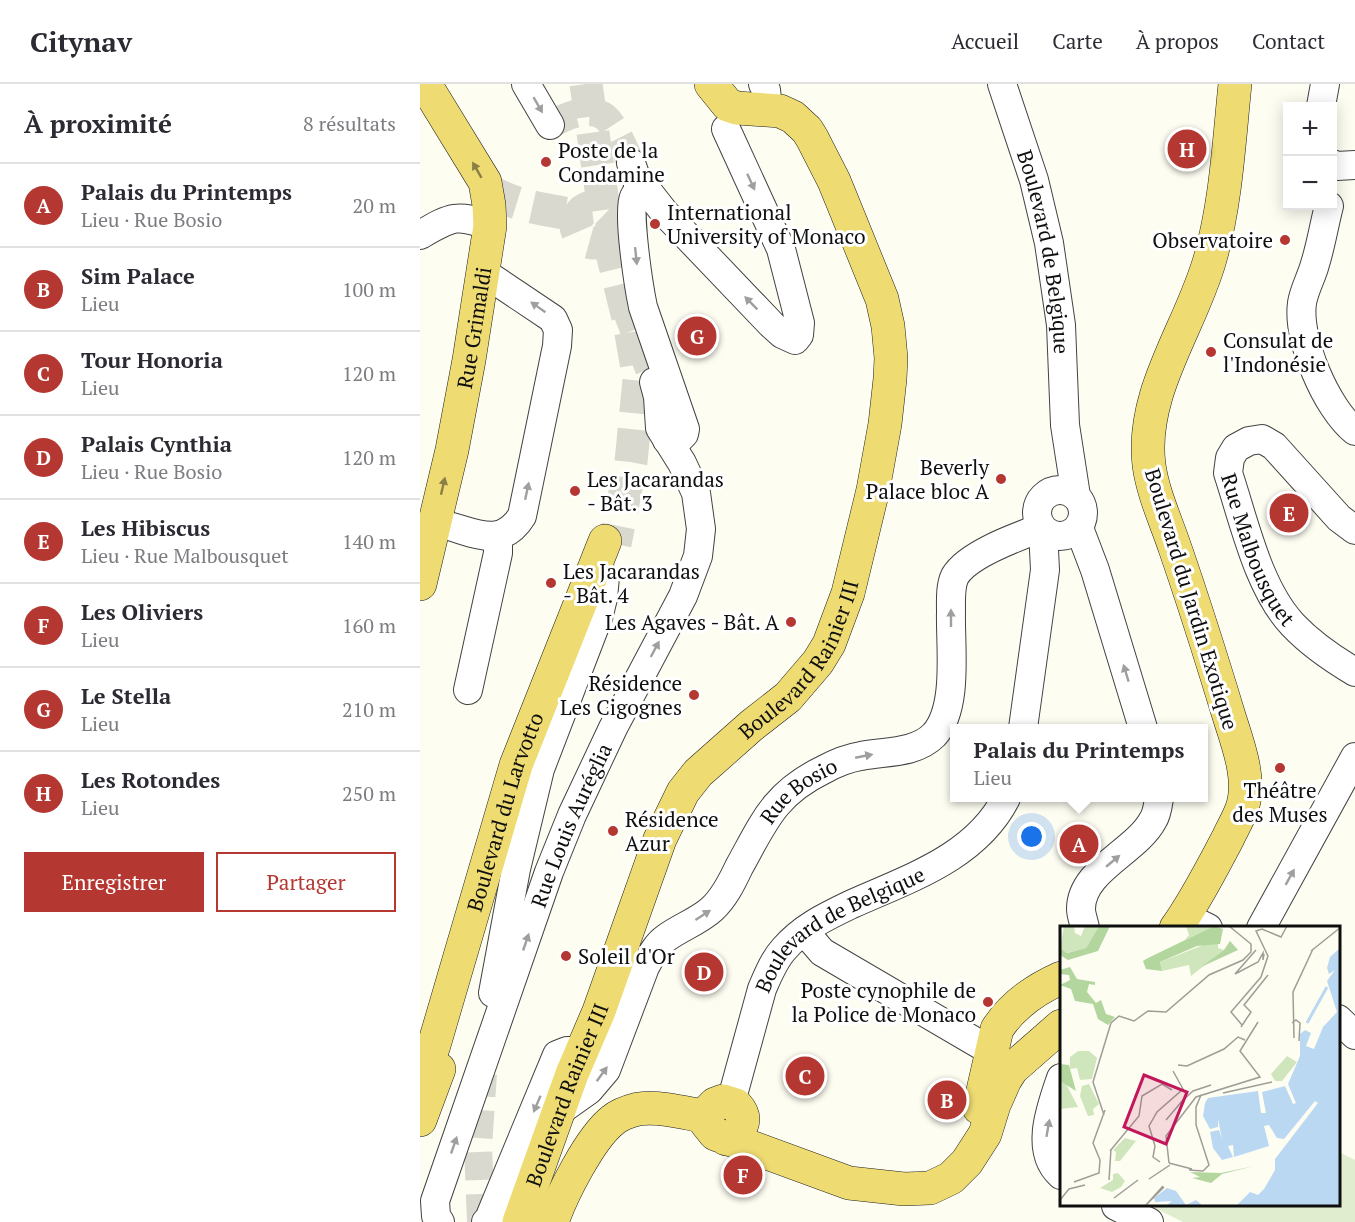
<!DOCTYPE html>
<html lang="fr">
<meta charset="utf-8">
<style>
body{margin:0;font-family:"PT Serif",serif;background:#f2f2f3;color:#2b2b33}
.controls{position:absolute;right:18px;top:18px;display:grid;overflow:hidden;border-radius:0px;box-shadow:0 3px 15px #0003}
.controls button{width:54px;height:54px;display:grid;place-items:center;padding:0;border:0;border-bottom:2px solid #e1e1e2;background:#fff;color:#2b2b33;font:30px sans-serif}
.you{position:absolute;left:612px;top:753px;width:21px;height:21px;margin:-15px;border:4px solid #fff;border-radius:50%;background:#1a73e8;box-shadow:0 0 0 9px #1a73e833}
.badge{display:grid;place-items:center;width:39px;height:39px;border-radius:50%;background:#b53731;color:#fff;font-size:20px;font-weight:700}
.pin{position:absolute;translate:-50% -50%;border:3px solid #fff;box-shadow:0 2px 6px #0006}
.popup{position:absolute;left:530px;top:640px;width:258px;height:78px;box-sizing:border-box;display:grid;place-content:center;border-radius:0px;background:#fff;filter:drop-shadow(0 2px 4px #0005);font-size:20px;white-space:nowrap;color:#7c7c81}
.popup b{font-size:22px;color:#2b2b33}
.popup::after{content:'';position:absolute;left:50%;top:100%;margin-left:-12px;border:12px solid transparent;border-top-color:#fff}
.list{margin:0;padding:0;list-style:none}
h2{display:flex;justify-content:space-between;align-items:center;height:78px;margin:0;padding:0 24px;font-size:26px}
h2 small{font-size:20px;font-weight:400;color:#7c7c81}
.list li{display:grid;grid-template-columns:39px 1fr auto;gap:18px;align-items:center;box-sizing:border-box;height:84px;padding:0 24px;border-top:2px solid #e1e1e2}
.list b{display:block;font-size:22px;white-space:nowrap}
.list p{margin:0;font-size:20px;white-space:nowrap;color:#7c7c81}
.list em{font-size:20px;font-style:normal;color:#7c7c81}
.actions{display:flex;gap:12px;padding:18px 24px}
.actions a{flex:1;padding:14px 0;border:2px solid #b53731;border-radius:0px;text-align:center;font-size:21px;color:#b53731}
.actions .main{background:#b53731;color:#fff}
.map{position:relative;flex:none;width:935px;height:1138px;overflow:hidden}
header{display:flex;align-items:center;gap:36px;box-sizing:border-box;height:84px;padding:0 30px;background:#fff;border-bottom:2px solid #e1e1e2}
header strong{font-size:28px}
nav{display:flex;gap:33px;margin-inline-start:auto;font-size:21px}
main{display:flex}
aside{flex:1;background:#fff}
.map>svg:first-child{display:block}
.pitch{fill:#e0eecf}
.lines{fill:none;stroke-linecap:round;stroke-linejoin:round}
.minor-tunnel{stroke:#dad9d0;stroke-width:28;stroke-dasharray:28 14;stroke-linecap:butt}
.major-tunnel{stroke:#dad9d0;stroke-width:33;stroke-dasharray:33 16;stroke-linecap:butt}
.minor-casing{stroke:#424242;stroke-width:30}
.major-casing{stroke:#202020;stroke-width:34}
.minor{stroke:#fff;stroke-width:28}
.major{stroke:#eedb72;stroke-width:33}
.oneway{fill:#9f9f9f}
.oneway2{fill:#8a7f45}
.poi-dot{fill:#b53731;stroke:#fff;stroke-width:2}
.labels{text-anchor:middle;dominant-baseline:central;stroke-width:6;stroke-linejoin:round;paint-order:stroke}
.poi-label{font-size:21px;fill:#0f0f0f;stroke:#fff;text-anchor:start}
.street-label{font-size:21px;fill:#0f0f0f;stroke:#fff}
.inset-river{fill:none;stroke:#bad8f2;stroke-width:3}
.inset-road{fill:none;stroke:#9e9e97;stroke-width:1.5}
.view{fill:#c2185b;fill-opacity:0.15;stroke:#c2185b;stroke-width:3}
.inset-edge{fill:none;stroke:#0f0f0f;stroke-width:3}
</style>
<header>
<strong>Citynav</strong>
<nav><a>Accueil</a><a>Carte</a><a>À propos</a><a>Contact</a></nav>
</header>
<main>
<aside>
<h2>À proximité<small>8 résultats</small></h2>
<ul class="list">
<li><span class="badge">A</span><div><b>Palais du Printemps</b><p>Lieu · Rue Bosio</p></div><em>20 m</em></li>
<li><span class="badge">B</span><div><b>Sim Palace</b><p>Lieu</p></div><em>100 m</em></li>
<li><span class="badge">C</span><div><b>Tour Honoria</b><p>Lieu</p></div><em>120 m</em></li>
<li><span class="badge">D</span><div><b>Palais Cynthia</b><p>Lieu · Rue Bosio</p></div><em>120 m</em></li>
<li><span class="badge">E</span><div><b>Les Hibiscus</b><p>Lieu · Rue Malbousquet</p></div><em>140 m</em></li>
<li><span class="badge">F</span><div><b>Les Oliviers</b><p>Lieu</p></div><em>160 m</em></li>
<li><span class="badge">G</span><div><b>Le Stella</b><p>Lieu</p></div><em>210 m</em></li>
<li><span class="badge">H</span><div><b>Les Rotondes</b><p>Lieu</p></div><em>250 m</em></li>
</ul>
<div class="actions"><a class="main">Enregistrer</a><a>Partager</a></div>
</aside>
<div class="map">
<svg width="935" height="1138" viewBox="0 0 935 1138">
<rect width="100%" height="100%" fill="#fefdf2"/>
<!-- pitch -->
<polygon class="pitch" points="919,1068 935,1076 935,1138 763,1138 731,1122 918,1122"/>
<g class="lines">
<!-- minor-tunnel -->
<g class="minor-tunnel">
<path d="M 130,41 C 144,33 169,21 185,33 C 195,41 205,67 211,79"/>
<polyline points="204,220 234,298"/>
<polyline points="61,1138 58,1062 63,990"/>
</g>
<!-- major-tunnel -->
<g class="major-tunnel">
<polyline points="166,0 184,126"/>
<path d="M 67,105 C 94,123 128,125 159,132"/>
<circle cx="174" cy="141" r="18"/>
<polyline points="188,153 209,238 219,296 211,378 195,460"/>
</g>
<defs>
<g id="minor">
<polyline points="106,0 130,41"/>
<polyline points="343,0 346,6 348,25"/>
<path id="s1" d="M 582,0 L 614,96 L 629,159 L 641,241 L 645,341 L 656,412"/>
<polyline points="901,22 905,0"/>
<polyline points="211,79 220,105"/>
<polyline points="912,80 917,82 935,81"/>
<polyline points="220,105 226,105 244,128 351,240 362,250 375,256 379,251 380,239 361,165 306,45"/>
<path d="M 220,105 C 218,108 215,110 214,113 C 207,128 219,204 223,223 L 265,345 L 264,350 L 258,356 L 247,356"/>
<path d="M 909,122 C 904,141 901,161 895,180 C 892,192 884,206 882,219 C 877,255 906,324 935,347"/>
<path d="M 0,151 C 31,133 36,129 70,142"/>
<circle cx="640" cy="429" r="23"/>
<path d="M 15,439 C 49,444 79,469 102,432 L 137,262 L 138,246 L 133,235 L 63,188"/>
<polyline points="659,444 675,486 723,644"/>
<path id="s2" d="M 935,446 L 919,434 L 854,362 L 842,355 L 829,357 L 816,364 L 810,374 L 808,389 C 824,437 838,504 873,541 C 890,559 913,575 935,588"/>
<polyline points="48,606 78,469 78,453"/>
<polyline points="603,644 625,486 623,446"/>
<polyline points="764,832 788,844"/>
<path d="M 665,844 C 664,838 661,831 661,825 C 661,786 716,768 733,736 C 737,730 738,721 739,714"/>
<polyline points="841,844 935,673"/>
<polyline points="384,847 402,868 571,967"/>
<polyline points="73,909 96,785 120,685 178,534 183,514 185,493"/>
<polyline points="918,935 935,951"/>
<path d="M 641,994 C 631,1023 614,1067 641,1091"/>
<path id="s3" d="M 311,1018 L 342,905 C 348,891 354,876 364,865 C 383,843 407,832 432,820 C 490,794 556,773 586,714"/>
<path id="s4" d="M 138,1028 L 169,1006 L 186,986 L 225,883 C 231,872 236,861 246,854 C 261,843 279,837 292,825 C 304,814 312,798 319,783 C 344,738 354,710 403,686 C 414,680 428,674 441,672 C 465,667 495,670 514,651 C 539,624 530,562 531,528 C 531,517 530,502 535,492 C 548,470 599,452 621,444"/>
<polyline points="696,1122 729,1138"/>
<path id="s5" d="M 20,1138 L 16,1132 L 15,1117 L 129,788 L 152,731 L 193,644 L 263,512 L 278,472 L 281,445 L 276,409 L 262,379 L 240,344 L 238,313 L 234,298"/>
<polyline points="66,1138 69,1135 137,971 147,967 163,967"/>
</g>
<g id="major">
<path id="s6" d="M 0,500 L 32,366 L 49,276 L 70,142 L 69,121 L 65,98 L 5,0"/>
<path d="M 756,844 C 776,816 792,784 808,754 C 813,743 820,732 823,721 C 831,693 817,658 809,632 C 792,576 774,519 755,464 C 746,437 733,410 729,381 C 720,308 771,243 790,175 C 806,119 809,58 815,0"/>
<path id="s7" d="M 0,1003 L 14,961 L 96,681 L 185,457"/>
<path d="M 559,1024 L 577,945 C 592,922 616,905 641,894"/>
<polyline points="0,1036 19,985"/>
<path d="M 306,1055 C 322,1048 329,1035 316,1021 L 303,1017 L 295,1020 L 289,1026 L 287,1040 L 295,1050 L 429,1099 L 484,1105 L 510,1104 L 531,1094 L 547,1078 L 565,1050 L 574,1021 L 585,996 L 592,985 L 641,942"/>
<path id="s8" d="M 99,1138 L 152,990 L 179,927 L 240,755 L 263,708 L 278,689 L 331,642 L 368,613 L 398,578 L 409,560 L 428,509 L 453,406 L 465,340 L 470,295 L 471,274 L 468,242 L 462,215 L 414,97 L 392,54 L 387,46 L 373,33 L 360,27 L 317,24 L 308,21 L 291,0"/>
<path d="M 132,1138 C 142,1110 170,1054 193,1036 C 200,1030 210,1027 218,1025 C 241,1022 265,1029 287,1033"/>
</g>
</defs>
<!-- minor casing -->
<use href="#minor" class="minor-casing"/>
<!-- major casing -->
<use href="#major" class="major-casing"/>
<!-- minor -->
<use href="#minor" class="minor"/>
<!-- major -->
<use href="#major" class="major"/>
</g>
<!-- one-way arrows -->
<defs><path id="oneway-solid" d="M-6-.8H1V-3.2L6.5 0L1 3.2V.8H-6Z" transform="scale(1.5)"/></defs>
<g class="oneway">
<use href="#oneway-solid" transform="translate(118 21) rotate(60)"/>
<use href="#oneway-solid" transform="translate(331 98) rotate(65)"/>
<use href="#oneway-solid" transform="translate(216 172) rotate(84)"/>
<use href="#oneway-solid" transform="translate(331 219) rotate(-135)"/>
<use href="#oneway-solid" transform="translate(118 223) rotate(-145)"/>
<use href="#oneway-solid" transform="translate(107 407) rotate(-78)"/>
<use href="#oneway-solid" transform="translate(531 534) rotate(-90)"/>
<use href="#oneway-solid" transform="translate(235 565) rotate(-62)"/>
<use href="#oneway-solid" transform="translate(706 589) rotate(-107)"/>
<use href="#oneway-solid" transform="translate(444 672) rotate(-11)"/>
<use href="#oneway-solid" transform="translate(693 777) rotate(-40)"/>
<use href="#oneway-solid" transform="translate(870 793) rotate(-61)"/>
<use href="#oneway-solid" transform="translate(283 831) rotate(-33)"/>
<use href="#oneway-solid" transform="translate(106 858) rotate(-71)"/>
<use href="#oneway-solid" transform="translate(182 990) rotate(-54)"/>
<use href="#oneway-solid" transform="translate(117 1020) rotate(113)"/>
<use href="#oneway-solid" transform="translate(628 1044) rotate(-80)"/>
<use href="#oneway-solid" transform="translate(34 1061) rotate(-71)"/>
</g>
<g class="oneway2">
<use href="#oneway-solid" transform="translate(57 86) rotate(-120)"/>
<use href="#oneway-solid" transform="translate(23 402) rotate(-77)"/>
</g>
<!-- markers -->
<g class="poi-dot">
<circle cx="126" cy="78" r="6"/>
<circle cx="235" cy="140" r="6"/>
<circle cx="865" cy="156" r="6"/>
<circle cx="791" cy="268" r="6"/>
<circle cx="581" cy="395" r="6"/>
<circle cx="155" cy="407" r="6"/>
<circle cx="131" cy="499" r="6"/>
<circle cx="371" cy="538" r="6"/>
<circle cx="274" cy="611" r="6"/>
<circle cx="860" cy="684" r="6"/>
<circle cx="193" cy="747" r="6"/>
<circle cx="146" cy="872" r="6"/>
<circle cx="568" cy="918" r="6"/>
</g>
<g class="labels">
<!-- poi labels -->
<g class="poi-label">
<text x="138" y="66">Poste de la<tspan x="138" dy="24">Condamine</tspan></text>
<text x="247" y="128">International<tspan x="247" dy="24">University of Monaco</tspan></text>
<text x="853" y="156" text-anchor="end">Observatoire</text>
<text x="803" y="256">Consulat de<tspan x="803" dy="24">l'Indonésie</tspan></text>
<text x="569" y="383" text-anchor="end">Beverly<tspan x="569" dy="24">Palace bloc A</tspan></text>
<text x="167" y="395">Les Jacarandas<tspan x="167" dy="24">- Bât. 3</tspan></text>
<text x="143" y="487">Les Jacarandas<tspan x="143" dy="24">- Bât. 4</tspan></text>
<text x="359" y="538" text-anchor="end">Les Agaves - Bât. A</text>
<text x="262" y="599" text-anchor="end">Résidence<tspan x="262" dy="24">Les Cigognes</tspan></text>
<text x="860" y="706" text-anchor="middle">Théâtre<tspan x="860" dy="24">des Muses</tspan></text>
<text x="205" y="735">Résidence<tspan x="205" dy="24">Azur</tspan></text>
<text x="158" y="872">Soleil d'Or</text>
<text x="556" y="906" text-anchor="end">Poste cynophile de<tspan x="556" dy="24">la Police de Monaco</tspan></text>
</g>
<!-- street labels -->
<g class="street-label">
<text stroke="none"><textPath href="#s1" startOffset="174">Boulevard de Belgique</textPath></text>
<text stroke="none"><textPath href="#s6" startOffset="262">Rue Grimaldi</textPath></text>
<text stroke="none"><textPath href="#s2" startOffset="268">Rue Malbousquet</textPath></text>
<text transform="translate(772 515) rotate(73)">Boulevard du Jardin Exotique</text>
<text stroke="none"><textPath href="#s8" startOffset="640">Boulevard Rainier III</textPath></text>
<text stroke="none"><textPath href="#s4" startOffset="414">Rue Bosio</textPath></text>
<text stroke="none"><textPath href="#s7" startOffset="288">Boulevard du Larvotto</textPath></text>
<text stroke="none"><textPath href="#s5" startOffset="422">Rue Louis Auréglia</textPath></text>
<text stroke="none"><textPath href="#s3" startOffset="219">Boulevard de Belgique</textPath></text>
<text stroke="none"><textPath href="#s8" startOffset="136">Boulevard Rainier III</textPath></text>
</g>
</g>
<!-- overview -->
<g transform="translate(640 842)">
<rect width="280" height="280" fill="#fefdf2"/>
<path d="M 4,0 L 14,0 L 15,7 L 21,10 L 25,0 L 39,0 L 26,22 L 6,27 L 0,22 ZM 126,0 L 154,0 L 125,14 L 129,9 ZM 151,16 L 158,16 L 158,22 L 164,24 L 131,50 L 129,39 L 102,45 L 100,36 ZM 18,125 L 29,125 L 37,132 L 32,153 L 20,154 L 17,142 L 10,143 L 10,131 ZM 4,154 L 18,181 L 0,183 L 0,191 L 0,155 ZM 29,158 L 39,178 L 33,183 L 34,189 L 28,190 L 20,170 L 22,160 ZM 65,212 L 76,215 L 60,235 L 55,235 L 56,226 L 53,224 Z" fill="#cfe6bd"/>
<path d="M 39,0 L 50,0 L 38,25 L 8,34 L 0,29 L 0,22 L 7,27 L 26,22 ZM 154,0 L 163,3 L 160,18 L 137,20 L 100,36 L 102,45 L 86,43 L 83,35 L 86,33 ZM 170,15 L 178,24 L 141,41 L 164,24 ZM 10,41 L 17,53 L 35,56 L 35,59 L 29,58 L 27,66 L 36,77 L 41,74 L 46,88 L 55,91 L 48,99 L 38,93 L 33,78 L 15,75 L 11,63 L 0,59 L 10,54 L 9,49 L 0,48 L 0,44 ZM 0,138 L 9,139 L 16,165 L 0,155 ZM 194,240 L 162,248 L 151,257 L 132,252 L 140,251 L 130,246 L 161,247 Z" fill="#b2d69e"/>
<path d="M 227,130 L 237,136 L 222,155 L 215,155 L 211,148 ZM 58,247 L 65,255 L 61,261 L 52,266 L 40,262 L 53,254 L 53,248 Z" fill="#cfe6bd"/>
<path d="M 280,22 L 280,280 L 176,280 L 190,266 L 198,269 L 204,263 L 215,244 L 215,233 L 258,177 L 255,175 L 224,213 L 217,212 L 209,199 L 204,200 L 209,220 L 174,231 L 173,219 L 168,220 L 173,231 L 162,234 L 153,222 L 150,206 L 159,204 L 162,213 L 158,193 L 158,201 L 150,203 L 143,190 L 145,177 L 148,172 L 198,165 L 201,187 L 206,187 L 202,166 L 225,160 L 233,178 L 236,177 L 228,158 L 240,130 L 240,108 L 245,104 L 251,107 L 246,120 L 254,123 L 263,101 L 277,86 L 267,55 L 275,44 L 269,48 L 267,42 L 270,31 ZM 107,262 L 116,265 L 126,279 L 136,274 L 142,279 L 106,280 L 112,275 L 95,276 L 94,272 Z" fill="#bad8f2"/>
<path class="inset-river" d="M 247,97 L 267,61M 184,169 L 187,198 L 203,217"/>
<path class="inset-road" d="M 196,24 L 175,48 L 198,36 L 203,27 L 203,34 L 204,28M 251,25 L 281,1M 232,97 L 236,94 L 240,97 L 239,115M 182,99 L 171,86 L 201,51 L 208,30 L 196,5 L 202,3 L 221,11 L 227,0M 181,101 L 191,86 L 184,79 L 208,49M 234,112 L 233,66 L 253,23M 118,139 L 127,140 L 164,123 L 178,111 L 185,114M 163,167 L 212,156M 120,177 L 133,165 L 151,159M 44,189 L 33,156 L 51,97 L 59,90 L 74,95 L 88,85 L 106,86 L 149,49 L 183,34 L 191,26 L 191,18 L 169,0M 106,194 L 123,174M 50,225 L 79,190 L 82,170 L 102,158 L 112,164M 100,236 L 93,231 L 95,220 L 89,200 L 97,186 L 123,163 L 113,145M 109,237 L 106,210 L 136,171 L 200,151 L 180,125 L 198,96M 109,237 L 132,243M 129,244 L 143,245 L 149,239 L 136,199 L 136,181 L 141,169M 89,253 L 110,239M 49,254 L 51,223M 14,256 L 39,247 L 40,234 L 33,217 L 45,184M 103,260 L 86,279 L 104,261M 54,272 L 78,254M 0,274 L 9,263 L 25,259"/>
<path class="view" d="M 84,149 L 127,166 L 106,218 L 64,201 Z"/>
<rect width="280" height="280" class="inset-edge"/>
</g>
</svg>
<div class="controls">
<button>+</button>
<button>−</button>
</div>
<div class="you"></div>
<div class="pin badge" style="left:659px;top:760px">A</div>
<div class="popup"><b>Palais du Printemps</b>Lieu</div>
<div class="pin badge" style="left:527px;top:1016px">B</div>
<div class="pin badge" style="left:385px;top:992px">C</div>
<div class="pin badge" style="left:284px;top:888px">D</div>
<div class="pin badge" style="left:869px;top:429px">E</div>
<div class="pin badge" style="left:323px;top:1091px">F</div>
<div class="pin badge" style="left:277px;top:252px">G</div>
<div class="pin badge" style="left:767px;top:65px">H</div>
</div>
</main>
